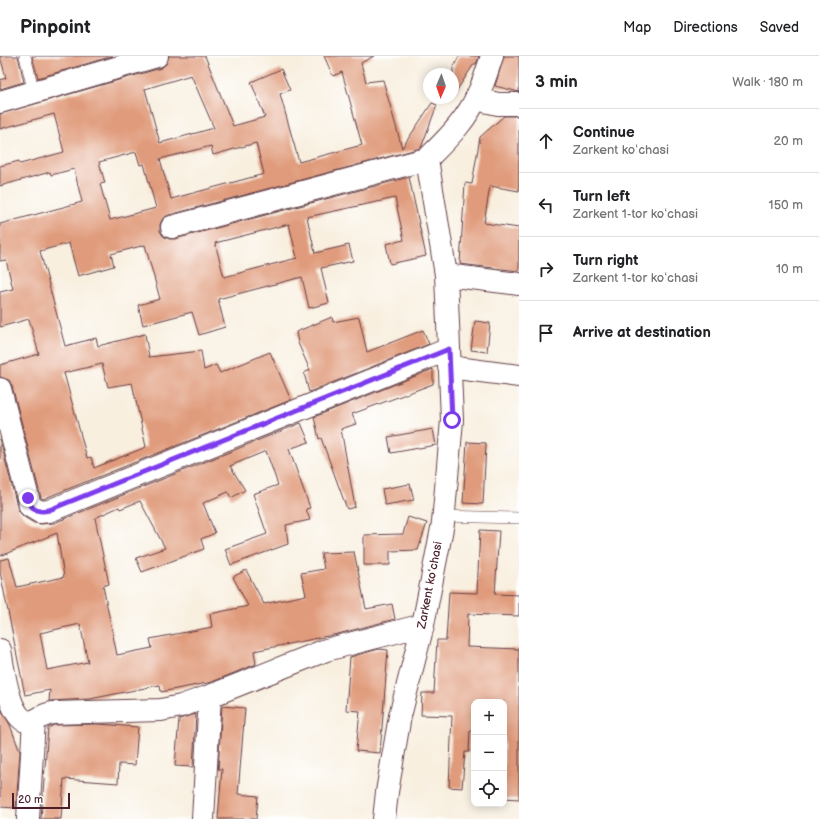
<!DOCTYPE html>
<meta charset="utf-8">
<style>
body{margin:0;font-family:"Balsamiq Sans",sans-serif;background:#f2f2f2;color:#202124}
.controls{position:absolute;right:12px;bottom:12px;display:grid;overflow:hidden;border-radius:8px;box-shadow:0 2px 10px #0003}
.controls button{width:36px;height:36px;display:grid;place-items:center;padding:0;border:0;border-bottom:1px solid #e0e0e0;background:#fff;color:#202124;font:20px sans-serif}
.compass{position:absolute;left:423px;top:12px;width:36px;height:36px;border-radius:50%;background:#fff;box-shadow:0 2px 10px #0003;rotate:182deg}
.scale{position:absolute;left:12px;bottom:10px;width:58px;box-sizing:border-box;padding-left:4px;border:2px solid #4a1f2b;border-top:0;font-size:11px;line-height:14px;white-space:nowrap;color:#4a1f2b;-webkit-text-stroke:3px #fff;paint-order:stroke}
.stop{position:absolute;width:12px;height:12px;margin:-9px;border:3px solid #7c3aed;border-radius:50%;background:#fff}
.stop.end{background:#7c3aed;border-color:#fff;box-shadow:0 1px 4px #0008}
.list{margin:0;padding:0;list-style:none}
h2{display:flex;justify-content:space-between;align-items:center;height:52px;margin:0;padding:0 16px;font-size:17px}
h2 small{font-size:13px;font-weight:400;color:#757577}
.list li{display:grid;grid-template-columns:26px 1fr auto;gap:12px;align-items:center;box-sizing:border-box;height:64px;padding:0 16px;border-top:1px solid #e0e0e0}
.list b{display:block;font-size:15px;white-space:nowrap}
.list p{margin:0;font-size:13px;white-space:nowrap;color:#757577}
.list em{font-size:13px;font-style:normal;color:#757577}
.icon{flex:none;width:22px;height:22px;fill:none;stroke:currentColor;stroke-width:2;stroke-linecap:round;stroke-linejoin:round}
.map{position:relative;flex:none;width:519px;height:763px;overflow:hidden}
header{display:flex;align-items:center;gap:24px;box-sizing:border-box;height:56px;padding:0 20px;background:#fff;border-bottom:1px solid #e0e0e0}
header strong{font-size:19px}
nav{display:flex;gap:22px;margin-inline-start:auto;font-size:14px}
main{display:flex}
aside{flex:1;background:#fff}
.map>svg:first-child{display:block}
.building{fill:#e09b7c;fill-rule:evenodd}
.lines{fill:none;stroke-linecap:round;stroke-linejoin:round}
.service-casing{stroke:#643e46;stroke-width:12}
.minor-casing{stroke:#643e46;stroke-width:24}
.service{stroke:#fff;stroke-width:11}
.minor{stroke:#fff;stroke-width:22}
.route{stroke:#7c3aed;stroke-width:5}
.labels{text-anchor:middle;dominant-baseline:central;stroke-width:3.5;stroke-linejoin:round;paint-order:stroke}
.street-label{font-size:12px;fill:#4a1f2b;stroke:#fff}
</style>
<header>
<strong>Pinpoint</strong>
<nav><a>Map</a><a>Directions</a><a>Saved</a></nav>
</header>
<main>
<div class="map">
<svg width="519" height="763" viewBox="0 0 519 763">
<rect width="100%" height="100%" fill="#fff"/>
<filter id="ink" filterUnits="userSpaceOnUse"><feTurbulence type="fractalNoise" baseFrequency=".025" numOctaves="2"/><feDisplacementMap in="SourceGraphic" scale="8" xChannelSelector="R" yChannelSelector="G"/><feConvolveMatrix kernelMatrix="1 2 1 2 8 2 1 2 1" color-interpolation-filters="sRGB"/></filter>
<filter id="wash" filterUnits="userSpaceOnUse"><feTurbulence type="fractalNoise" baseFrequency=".012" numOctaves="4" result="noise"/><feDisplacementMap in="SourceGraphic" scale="16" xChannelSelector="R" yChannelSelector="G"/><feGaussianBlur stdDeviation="0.9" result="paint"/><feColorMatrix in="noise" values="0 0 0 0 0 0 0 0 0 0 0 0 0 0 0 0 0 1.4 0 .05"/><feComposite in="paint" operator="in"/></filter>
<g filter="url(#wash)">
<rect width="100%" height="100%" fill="#f8efdf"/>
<g id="blocks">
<!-- building -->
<g class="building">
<polygon points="0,0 18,0 24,26 0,33 0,24 6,22"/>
<polygon points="32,0 113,0 38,22"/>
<path d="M 169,0 L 205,0 L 233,70 L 265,61 L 251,26 L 281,13 L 290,34 L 280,38 L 299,106 L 362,89 L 342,16 L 333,20 L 324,0 L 374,0 L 361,7 L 366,26 L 383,24 L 402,92 L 432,47 L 437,49 L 421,92 L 169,159 L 163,162 L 160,168 L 160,175 L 163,180 L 169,183 L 175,183 L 409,121 L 426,200 L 390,208 L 386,188 L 404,184 L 395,142 L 307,161 L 315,197 L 349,189 L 353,205 L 321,212 L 329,247 L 309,252 L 302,221 L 218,243 L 225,271 L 199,279 L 192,256 L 143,269 L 138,249 L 160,243 L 145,189 L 111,198 L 114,210 L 78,220 L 69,187 L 40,195 L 65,290 L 96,282 L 98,290 L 145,278 L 149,301 L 201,295 L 204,314 L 216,309 L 220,317 L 270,296 L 291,344 L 43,443 L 41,442 L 12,330 L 9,324 L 0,321 L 0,309 L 39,298 L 29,263 L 0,271 L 0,236 L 13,233 L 6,204 L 0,205 L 0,168 L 82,146 L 74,113 L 51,119 L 50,116 L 0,130 L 0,110 L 19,105 L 20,108 L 64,96 L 54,58 L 0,73 L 0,58 L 161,12 L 166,8 ZM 191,19 L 214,72 L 160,87 L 145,33 ZM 256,87 L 264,118 L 171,143 L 160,103 L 211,90 L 213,99 ZM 136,96 L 140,109 L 144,108 L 156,152 L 110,164 L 100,128 L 105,127 L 99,106 ZM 289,168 L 297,202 L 224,221 L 215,187 ZM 102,308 L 108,331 L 132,327 L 146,391 L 94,412 L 91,401 L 87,402 L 64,317 Z"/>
<polygon points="459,0 479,0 476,8 474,8 453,40 453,12"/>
<polygon points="504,0 519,0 519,36 495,30"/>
<polygon points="504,60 519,60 519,135 490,130 484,167 519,172 519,215 460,208 465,127 472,128 480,81"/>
<polygon points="332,261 333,266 359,261 367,296 423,274 429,288 309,336 304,317 310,314 298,287 296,276"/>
<polygon points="475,265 490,267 487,296 471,294"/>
<polygon points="433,313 433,328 352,358 356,368 341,373 355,451 347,453 321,382 319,383 314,361"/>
<path d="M 301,367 L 309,386 L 289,393 L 310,452 L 306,453 L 310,464 L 286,469 L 288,488 L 231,509 L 225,493 L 267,478 L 253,438 L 278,429 L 266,395 L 230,410 L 245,434 L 231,442 L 228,436 L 203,447 L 215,477 L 201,483 L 204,493 L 142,516 L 136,502 L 165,492 L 140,445 L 120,453 L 119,451 L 95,462 L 109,528 L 103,530 L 117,599 L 152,592 L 150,583 L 212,571 L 210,558 L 248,550 L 233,521 L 246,514 L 264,548 L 306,539 L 301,517 L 324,513 L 321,497 L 354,496 L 366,553 L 392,548 L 395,563 L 338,578 L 254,595 L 256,608 L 212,626 L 161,636 L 160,629 L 90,643 L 49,645 L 50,634 L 25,639 L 0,516 L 0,504 L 9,502 L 17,531 L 64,521 L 57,477 L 0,500 L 0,383 L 18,454 L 24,461 L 34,467 L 41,468 L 54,467 ZM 80,568 L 88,606 L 47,614 L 40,577 Z"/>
<polygon points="433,373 436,389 391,397 388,381"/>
<polygon points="467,386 486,387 483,448 463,447"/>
<polygon points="410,428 414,444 385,449 382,433"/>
<polygon points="408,461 427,467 418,494 390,495 390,509 364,509 364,479 403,478"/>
<polygon points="480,474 499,475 495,538 519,539 519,560 468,558 467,591 519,593 519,743 504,742 504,646 474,646 474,675 470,675 469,696 465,696 462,732 449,731 452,660 421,659 422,637 434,637 437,584 446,584 449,536 477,537"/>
<polygon points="379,593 388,594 380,697 356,695 360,655 346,654 350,601"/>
<polygon points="222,650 245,652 238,738 258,740 256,763 218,763 222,713 218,713"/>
<polygon points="0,651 10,669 20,696 16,752 0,751"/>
<polygon points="196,658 193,711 175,710 179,663"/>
<polygon points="99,668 138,671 135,709 119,708 118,727 64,723 61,763 41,763 48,672 54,669"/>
</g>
</g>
</g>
<g filter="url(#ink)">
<use href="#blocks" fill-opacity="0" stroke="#643e46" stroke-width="1"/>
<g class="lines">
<defs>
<g id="service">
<polyline points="25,0 34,37"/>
<polyline points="443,460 519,462"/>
</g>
<g id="minor">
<polyline points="476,43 498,48 519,48"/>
<polyline points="0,46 157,0"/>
<polyline points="172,171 427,103"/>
<polyline points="446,219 519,228"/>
<polyline points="449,311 519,320"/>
<polyline points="0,333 30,450 40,456 49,455 449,293"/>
<path d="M 0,594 C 3,609 9,672 33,665 C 40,663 43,658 53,657 L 161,654 L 181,650 L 210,640"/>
<polyline points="28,763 34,665"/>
<polyline points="203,763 210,640 326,594 423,569"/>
<path d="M 384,763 L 387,736 L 400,660 L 423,569 L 443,467 L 452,364 L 446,219 L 427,103 C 447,83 467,64 478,38 C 484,26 488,12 492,0"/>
</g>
</defs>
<!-- service casing -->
<use href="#service" class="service-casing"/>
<!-- minor casing -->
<use href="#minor" class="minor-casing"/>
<!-- service -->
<use href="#service" class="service"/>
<!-- minor -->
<use href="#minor" class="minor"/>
</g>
</g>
<g class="lines" filter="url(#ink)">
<!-- route -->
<path class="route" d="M 28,442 C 31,454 38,457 49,454 L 449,293 L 452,364"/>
</g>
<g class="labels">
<!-- street labels -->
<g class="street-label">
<text transform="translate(430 529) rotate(-79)">Zarkent koʻchasi</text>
</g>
</g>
</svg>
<div class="controls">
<button>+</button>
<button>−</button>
<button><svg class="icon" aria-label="locate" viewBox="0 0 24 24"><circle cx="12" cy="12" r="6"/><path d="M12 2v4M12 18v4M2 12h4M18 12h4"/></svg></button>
</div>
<svg class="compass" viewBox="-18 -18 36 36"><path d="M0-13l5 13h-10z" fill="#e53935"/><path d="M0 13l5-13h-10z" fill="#757577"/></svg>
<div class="scale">20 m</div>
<div class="stop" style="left:452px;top:364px"></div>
<div class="stop end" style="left:28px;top:442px"></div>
</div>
<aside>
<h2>3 min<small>Walk · 180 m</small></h2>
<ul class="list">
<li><svg class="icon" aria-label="ahead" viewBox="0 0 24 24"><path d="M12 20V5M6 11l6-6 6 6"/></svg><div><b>Continue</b><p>Zarkent koʻchasi</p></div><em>20 m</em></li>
<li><svg class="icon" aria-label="left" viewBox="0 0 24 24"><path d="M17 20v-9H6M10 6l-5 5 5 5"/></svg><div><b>Turn left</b><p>Zarkent 1-tor koʻchasi</p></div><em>150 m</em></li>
<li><svg class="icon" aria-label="right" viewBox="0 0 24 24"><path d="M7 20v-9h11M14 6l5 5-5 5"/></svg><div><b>Turn right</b><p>Zarkent 1-tor koʻchasi</p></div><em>10 m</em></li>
<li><svg class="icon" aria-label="arrive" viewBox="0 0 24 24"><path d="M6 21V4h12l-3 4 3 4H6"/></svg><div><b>Arrive at destination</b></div></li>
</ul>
</aside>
</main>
